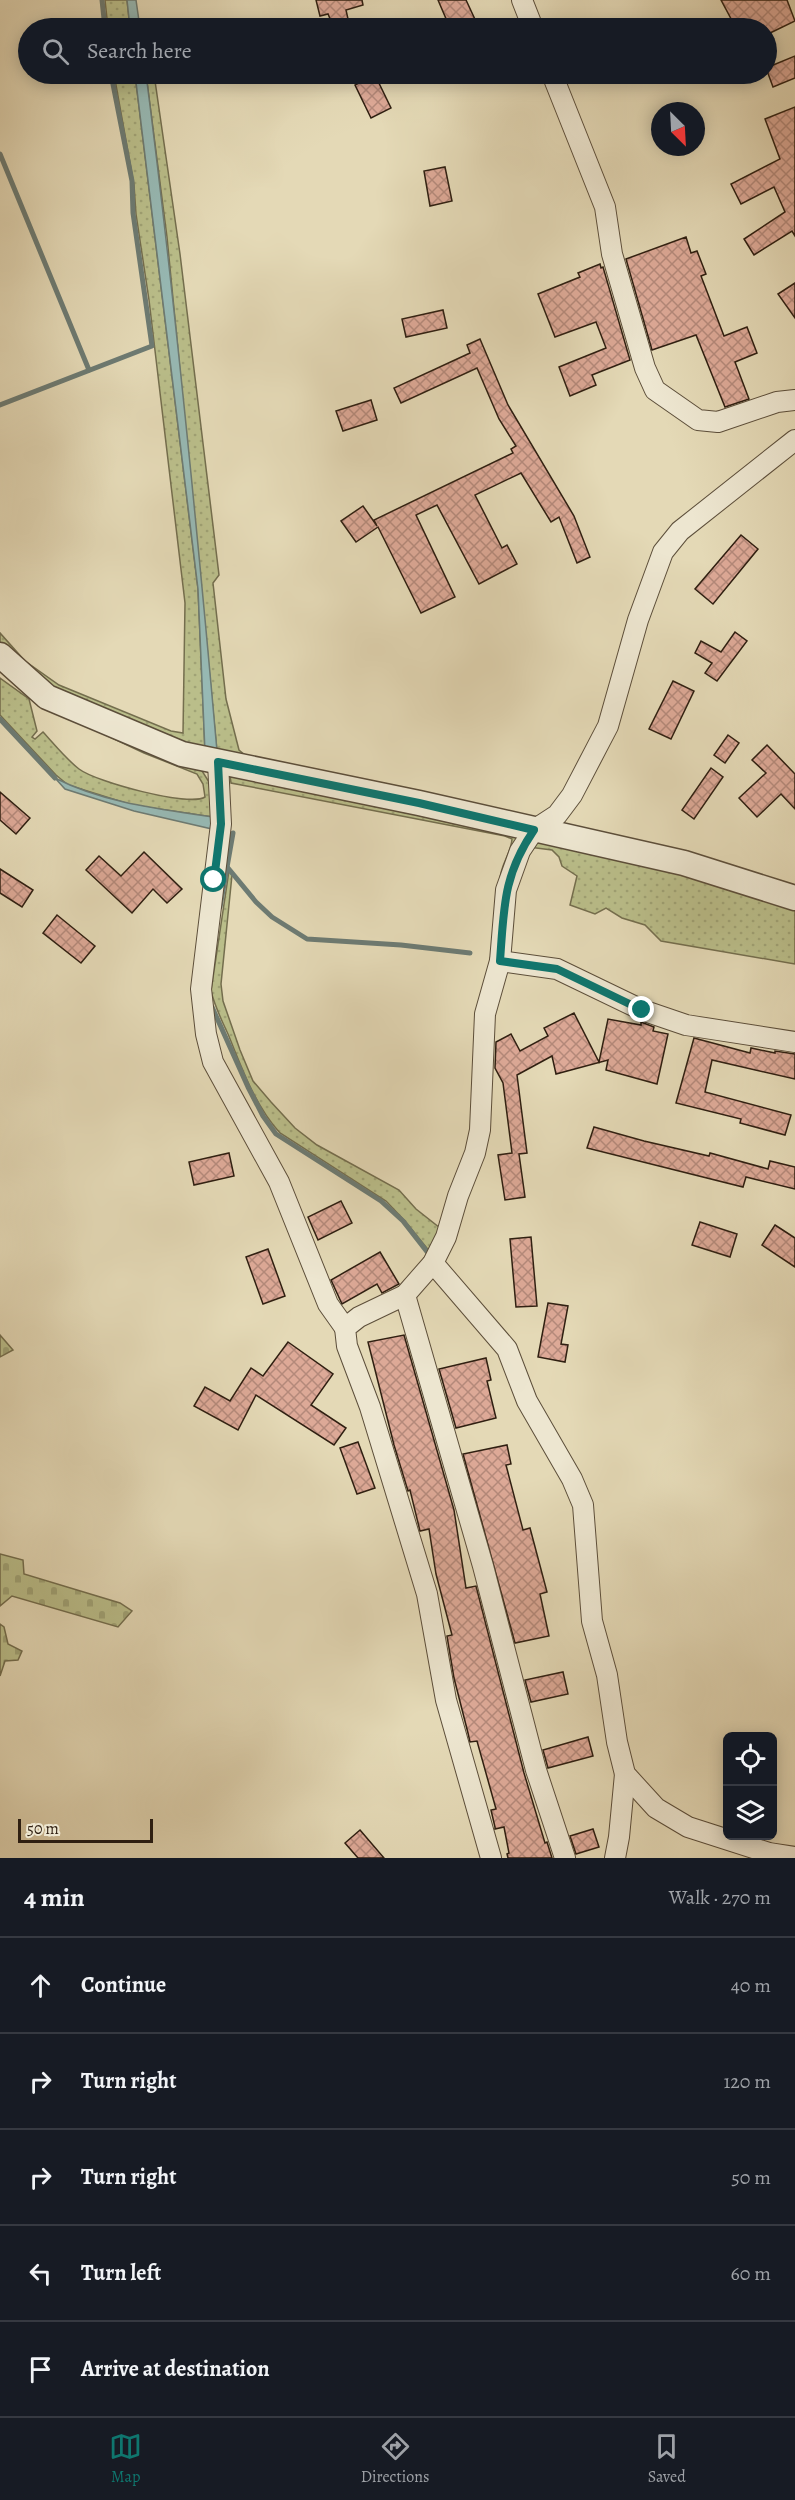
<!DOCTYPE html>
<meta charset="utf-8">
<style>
body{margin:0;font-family:Alegreya,serif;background:#242831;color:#f1f3f6}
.controls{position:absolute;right:18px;bottom:18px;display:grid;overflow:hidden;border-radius:9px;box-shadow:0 3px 15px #0003}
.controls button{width:54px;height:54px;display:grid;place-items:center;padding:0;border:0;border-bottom:2px solid #363941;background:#171b24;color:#f1f3f6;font:30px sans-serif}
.compass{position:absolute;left:651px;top:102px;width:54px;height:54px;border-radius:50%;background:#171b24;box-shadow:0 3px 15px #0003;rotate:156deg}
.scale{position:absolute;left:18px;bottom:15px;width:135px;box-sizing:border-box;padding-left:6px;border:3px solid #2f1f11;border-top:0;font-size:16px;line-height:21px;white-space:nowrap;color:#2f1f11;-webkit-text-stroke:4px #ede6d0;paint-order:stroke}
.stop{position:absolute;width:18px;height:18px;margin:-14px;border:4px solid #0f766e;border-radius:50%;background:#fff}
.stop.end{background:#0f766e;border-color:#fff;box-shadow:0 2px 6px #0008}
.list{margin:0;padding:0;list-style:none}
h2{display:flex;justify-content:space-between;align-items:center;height:78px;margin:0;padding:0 24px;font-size:26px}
h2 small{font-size:20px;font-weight:400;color:#9ea1a6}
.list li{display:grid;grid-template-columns:39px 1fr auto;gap:18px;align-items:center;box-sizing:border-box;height:96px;padding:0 24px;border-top:2px solid #363941}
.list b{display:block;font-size:22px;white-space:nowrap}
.list em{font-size:20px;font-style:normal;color:#9ea1a6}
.icon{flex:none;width:33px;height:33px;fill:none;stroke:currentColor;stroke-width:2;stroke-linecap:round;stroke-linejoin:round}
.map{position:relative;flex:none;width:795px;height:1858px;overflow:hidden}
.search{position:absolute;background:#171b24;box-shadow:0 3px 15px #0003;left:18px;right:18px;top:18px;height:66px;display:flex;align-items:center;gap:15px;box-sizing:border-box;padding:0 21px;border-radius:33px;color:#9ea1a6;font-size:22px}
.sheet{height:558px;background:#171b24}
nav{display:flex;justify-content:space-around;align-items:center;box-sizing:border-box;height:84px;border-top:2px solid #363941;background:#171b24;font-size:16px;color:#9ea1a6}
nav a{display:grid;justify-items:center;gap:3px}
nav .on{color:#0f766e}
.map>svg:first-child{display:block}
.grass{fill:url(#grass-dots);stroke:#746e4e;stroke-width:1.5}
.cemetery{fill:url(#cemetery-stones);stroke:#746e4e;stroke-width:1.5}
.water{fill:#97b9b4;stroke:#6d7b73;stroke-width:1.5}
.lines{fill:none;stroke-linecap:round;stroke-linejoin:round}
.stream{stroke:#6d7b73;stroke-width:5}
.building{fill:url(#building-cross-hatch);stroke:#2f1f11;stroke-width:1.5}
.minor-casing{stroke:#5c4e3a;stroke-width:22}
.tertiary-casing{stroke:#5c4e3a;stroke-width:27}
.minor{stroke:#ede6d0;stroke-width:20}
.tertiary{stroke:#ede6d0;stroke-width:24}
.route{stroke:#0f766e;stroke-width:8}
</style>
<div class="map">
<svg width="795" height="1858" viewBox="0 0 795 1858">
<defs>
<pattern id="grass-dots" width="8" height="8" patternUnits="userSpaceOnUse" patternTransform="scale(1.5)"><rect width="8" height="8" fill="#babe8a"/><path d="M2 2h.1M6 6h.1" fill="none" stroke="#a0a376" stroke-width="1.8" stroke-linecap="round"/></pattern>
<pattern id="cemetery-stones" width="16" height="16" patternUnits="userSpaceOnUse" patternTransform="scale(1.5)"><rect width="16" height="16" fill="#babe8a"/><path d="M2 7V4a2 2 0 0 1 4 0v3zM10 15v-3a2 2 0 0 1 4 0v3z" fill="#a0a376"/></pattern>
<pattern id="building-cross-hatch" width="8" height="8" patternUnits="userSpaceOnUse" patternTransform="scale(1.5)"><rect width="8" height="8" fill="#dda997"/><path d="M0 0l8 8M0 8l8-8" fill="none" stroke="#b4897a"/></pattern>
</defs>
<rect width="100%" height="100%" fill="#e4d9b6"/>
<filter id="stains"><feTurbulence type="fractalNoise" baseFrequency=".00333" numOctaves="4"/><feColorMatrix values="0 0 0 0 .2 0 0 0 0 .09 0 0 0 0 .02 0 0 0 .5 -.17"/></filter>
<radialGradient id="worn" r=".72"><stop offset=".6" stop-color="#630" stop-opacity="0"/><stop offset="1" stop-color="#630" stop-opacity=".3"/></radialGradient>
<!-- grass -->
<g class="grass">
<polygon points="105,0 127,0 130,28 108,28"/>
<polygon points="114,74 135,74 198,589 205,752 217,751 167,237 146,74 154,74 180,254 219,575 213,583 226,699 239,750 246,756 212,755 53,690 0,643 0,633 25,661 59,685 171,731 183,733 185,603 149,300 136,214 134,185"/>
<path d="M 0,678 L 29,699 L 37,731 L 32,737 L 35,739 L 43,732 C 54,744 66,759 79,769 C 96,782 189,807 205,797 L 203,784 L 197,774 L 144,753 L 38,703 L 199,766 L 209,782 L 213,817 L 132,805 L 68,785 L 56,775 L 0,715 Z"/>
<path d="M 230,775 L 511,829 L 517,837 L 517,843 L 500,880 C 500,865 511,854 512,839 L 505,836 L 231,783 Z"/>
<polygon points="539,835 795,906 795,964 661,941 645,925 622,918 606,908 595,914 570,905 577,876 562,866 559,857 552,850 528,847"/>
<path d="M 229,871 L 232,875 L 221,984 L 223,1001 L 240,1050 L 253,1081 L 271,1102 L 295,1128 L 317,1145 L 399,1190 L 416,1209 L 440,1228 L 430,1252 L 405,1221 L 386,1201 L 280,1133 C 255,1106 242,1068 228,1034 C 221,1019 215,1007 211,991 Z"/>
</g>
<!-- cemetery -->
<g class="cemetery">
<polygon points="0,1335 13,1350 0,1357"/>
<polygon points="0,1554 23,1560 24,1574 120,1603 132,1611 118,1627 12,1596 0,1606"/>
<polygon points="0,1624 4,1627 8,1644 22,1651 18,1660 5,1661 0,1676"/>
</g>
<!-- water -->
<g class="water">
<polygon points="127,0 136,0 140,28 130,28"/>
<path d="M 135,74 L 146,74 C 175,299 197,525 217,751 L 205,752 L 198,589 Z"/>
<path d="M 55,778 C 104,803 160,809 213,817 L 212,829 L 134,811 L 65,789 Z"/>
</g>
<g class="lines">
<!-- stream -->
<g class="stream">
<polyline points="102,0 105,28"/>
<polyline points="0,154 89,370"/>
<polyline points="0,405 152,346 133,213 132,181 111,74"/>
<polyline points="0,719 55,778"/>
<polyline points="228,868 256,902 272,917 307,939 401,945 470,953"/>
<polyline points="220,907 233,833"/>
<polyline points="212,1007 248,1087 263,1116 276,1134 381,1201 403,1221 428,1253"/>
</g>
</g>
<!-- building -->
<g class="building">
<polygon points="316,0 362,0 363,5 346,10 350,28 334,28 328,14 320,16"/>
<polygon points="438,0 466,0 479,28 450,28"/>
<polygon points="721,0 787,0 795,21 766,35 766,28 736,28"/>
<polygon points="795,56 795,78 773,87 766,68"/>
<polygon points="375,75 391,108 371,118 355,85"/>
<polygon points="795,107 795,236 792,231 754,255 744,239 785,212 774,187 741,204 731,184 780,159 765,119"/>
<polygon points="445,167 452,201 430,206 424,171"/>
<polygon points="686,237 691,253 697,251 706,274 701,276 724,336 747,327 757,353 735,362 749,399 725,407 696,335 652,350 626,259"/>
<polygon points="600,264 601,268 603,267 630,360 592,375 596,385 570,396 559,367 606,348 596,322 555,337 538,294 580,277 578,273"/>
<polygon points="795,283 795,318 778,294"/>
<polygon points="443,310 447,328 406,337 402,319"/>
<polygon points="480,339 508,405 574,516 590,557 577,563 559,517 551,522 521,473 475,495 502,548 507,545 517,564 479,584 437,505 416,515 455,597 421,613 378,527 356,542 341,521 363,506 377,526 374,520 513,453 511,449 516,446 499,419 477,368 401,403 394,388 470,353 467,345"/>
<polygon points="371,400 377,420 343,431 336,411"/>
<polygon points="741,535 758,549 713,604 695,589"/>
<polygon points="735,632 747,641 717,681 705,673 712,663 695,653 701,641 721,652"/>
<polygon points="673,681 694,691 671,739 649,729"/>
<polygon points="728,735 739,743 725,763 714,755"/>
<polygon points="767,745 795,774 795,809 781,794 757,817 739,798 766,773 752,760"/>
<polygon points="711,768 723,777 694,819 682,810"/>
<polygon points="0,792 30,818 16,834 0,820"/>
<polygon points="144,852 182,889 167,903 153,889 132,913 86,870 99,856 121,876"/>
<polygon points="0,869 33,890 22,907 0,893"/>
<polygon points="57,915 95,946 81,963 43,933"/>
<polygon points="574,1013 599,1062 608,1019 641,1025 641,1022 654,1027 653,1031 668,1034 657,1084 606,1070 608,1060 556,1074 552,1056 517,1075 527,1153 519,1154 525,1197 505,1200 498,1155 512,1153 503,1083 495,1068 496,1042 511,1034 520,1051 548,1036 544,1028"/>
<polygon points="694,1038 750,1053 751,1048 775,1053 775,1051 795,1054 795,1079 712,1060 705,1092 791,1115 785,1135 740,1123 741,1119 676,1103"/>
<polygon points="594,1127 644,1141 709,1156 710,1153 768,1169 770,1161 795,1167 795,1189 746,1177 743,1187 587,1148"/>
<polygon points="229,1153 234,1176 194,1185 189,1162"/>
<polygon points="341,1201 352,1223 318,1240 308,1217"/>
<polygon points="700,1222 737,1234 730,1257 692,1245"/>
<polygon points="775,1225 795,1238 795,1267 762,1245"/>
<polygon points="531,1237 537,1306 516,1307 510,1239"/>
<polygon points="268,1249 285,1296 263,1304 246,1257"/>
<polygon points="380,1252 399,1284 382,1293 377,1284 342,1304 331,1280"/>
<polygon points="548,1303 568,1306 561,1344 568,1345 565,1362 538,1357"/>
<polygon points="404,1335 454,1510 466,1588 476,1586 524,1773 545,1843 547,1842 552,1858 508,1858 507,1854 509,1853 504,1827 495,1829 495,1827 491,1810 496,1809 477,1741 470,1742 468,1733 454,1678 447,1636 452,1635 436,1574 429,1529 420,1531 410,1490 408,1491 394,1445 368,1342"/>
<polygon points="288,1342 333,1374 311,1405 346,1428 334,1445 256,1395 238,1430 194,1406 205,1387 230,1401 251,1368 263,1376"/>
<polygon points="486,1358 491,1380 487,1381 496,1418 456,1428 439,1369"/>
<polygon points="358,1442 375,1488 357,1494 340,1448"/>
<polygon points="507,1445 511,1464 506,1465 523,1530 530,1528 547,1592 540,1594 549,1636 515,1643 463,1454"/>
<polygon points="563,1672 568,1694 531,1702 525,1680"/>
<polygon points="588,1737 593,1756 548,1768 543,1750"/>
<polygon points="593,1829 599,1847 576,1854 570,1836"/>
<polygon points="360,1830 384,1858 358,1858 345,1843"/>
</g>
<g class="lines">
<defs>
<g id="minor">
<polyline points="522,0 533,28"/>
<polyline points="552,74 605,207 612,254 645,368 655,390 698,420 718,422 777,402 795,400"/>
<polyline points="218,762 221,824 201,989 206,1034 213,1062 279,1182 328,1304 345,1328"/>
<polyline points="500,961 557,969 642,1010 686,1025 795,1042"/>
<polyline points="433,1263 507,1349 527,1401 572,1479 583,1505 592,1621 607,1675 617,1742 625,1774 656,1808 688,1827 769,1853 795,1857"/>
<polyline points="405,1295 483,1566 536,1770 565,1858"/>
<polyline points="491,1858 446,1700 427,1594 370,1407 347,1346 345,1328 359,1317 405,1295 433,1263 446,1237 458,1196 475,1153 480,1130 485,1014 500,961 506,890 520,851 534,830 557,815 572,795 608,726 638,620 663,552 680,531 795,440"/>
<polyline points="615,1858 619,1837 625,1774"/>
</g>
<polyline id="tertiary" points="0,655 47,697 182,754 419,803 684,863 795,898"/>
</defs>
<!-- minor casing -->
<use href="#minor" class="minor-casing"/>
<!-- tertiary casing -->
<use href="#tertiary" class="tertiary-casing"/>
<!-- minor -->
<use href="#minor" class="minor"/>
<!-- tertiary -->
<use href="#tertiary" class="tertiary"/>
</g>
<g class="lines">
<!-- route -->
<path class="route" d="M 214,880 L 221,824 L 218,762 L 419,803 L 534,830 C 503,875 504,908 500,961 L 557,969 L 642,1010"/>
</g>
<rect width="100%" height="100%" filter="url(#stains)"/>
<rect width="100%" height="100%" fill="url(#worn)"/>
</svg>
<div class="controls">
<button><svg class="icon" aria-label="locate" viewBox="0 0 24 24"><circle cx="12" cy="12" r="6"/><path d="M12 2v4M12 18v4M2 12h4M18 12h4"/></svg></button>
<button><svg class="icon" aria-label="layers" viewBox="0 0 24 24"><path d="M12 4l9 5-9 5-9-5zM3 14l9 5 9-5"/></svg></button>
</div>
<svg class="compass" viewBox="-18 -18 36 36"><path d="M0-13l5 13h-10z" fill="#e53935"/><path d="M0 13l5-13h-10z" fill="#9ea1a6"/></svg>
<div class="scale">50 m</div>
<div class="stop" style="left:214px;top:880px"></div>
<div class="stop end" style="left:642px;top:1010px"></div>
<div class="search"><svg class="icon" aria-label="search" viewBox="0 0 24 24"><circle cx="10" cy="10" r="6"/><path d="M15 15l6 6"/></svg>Search here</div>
</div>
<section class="sheet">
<h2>4 min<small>Walk · 270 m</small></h2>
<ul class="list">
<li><svg class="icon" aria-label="ahead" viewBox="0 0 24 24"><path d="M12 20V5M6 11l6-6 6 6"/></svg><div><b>Continue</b></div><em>40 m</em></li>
<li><svg class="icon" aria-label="right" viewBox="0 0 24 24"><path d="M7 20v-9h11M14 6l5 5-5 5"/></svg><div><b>Turn right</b></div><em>120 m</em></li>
<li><svg class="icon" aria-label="right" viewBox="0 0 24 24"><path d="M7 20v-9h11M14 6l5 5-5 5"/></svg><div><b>Turn right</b></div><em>50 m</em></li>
<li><svg class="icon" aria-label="left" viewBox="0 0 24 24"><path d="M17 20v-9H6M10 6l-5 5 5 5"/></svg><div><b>Turn left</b></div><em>60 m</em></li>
<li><svg class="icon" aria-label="arrive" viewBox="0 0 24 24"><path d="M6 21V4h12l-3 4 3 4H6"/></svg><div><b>Arrive at destination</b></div></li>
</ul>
</section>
<nav>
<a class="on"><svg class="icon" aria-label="map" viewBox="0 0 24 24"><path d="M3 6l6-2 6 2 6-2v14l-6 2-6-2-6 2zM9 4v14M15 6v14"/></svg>Map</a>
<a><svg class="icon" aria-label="directions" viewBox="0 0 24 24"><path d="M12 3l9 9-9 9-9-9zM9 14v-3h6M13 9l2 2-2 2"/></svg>Directions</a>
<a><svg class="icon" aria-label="saved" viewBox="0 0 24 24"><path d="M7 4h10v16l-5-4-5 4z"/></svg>Saved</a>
</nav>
